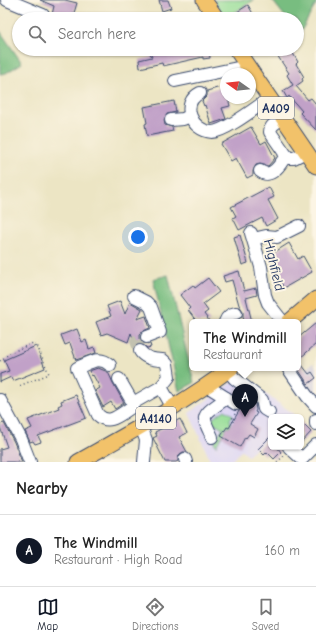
<!DOCTYPE html>
<meta charset="utf-8">
<style>
body{margin:0;font-family:"Comic Neue",sans-serif;background:#f2f2f2;color:#222}
.controls{position:absolute;right:12px;bottom:12px;display:grid;overflow:hidden;border-radius:6px;box-shadow:0 1px 3px #0004}
.controls button{width:36px;height:36px;display:grid;place-items:center;padding:0;border:0;border-bottom:1px solid #e0e0e0;background:#fff;color:#222;font:20px sans-serif}
.compass{position:absolute;left:220px;top:68px;width:36px;height:36px;border-radius:50%;background:#fff;box-shadow:0 1px 3px #0004;rotate:285deg}
.you{position:absolute;left:138px;top:237px;width:14px;height:14px;margin:-10px;border:3px solid #fff;border-radius:50%;background:#1a73e8;box-shadow:0 0 0 6px #1a73e833}
.badge{display:grid;place-items:center;width:26px;height:26px;border-radius:50%;background:#111827;color:#fff;font-size:13px;font-weight:700}
.pin{position:absolute;translate:-50% -33px;filter:drop-shadow(0 1px 2px #0008)}
.pin::after{content:'';position:absolute;top:21px;width:14px;height:12px;background:inherit;clip-path:polygon(0 0,100% 0,50% 100%)}
.popup{position:absolute;left:189px;top:319px;width:112px;height:52px;box-sizing:border-box;display:grid;place-content:center;border-radius:6px;background:#fff;filter:drop-shadow(0 1px 3px #0005);font-size:13px;white-space:nowrap;color:#767676}
.popup b{font-size:15px;color:#222}
.popup::after{content:'';position:absolute;left:50%;top:100%;margin-left:-8px;border:8px solid transparent;border-top-color:#fff}
.list{margin:0;padding:0;list-style:none}
h2{display:flex;justify-content:space-between;align-items:center;height:52px;margin:0;padding:0 16px;font-size:17px}
h2 small{font-size:13px;font-weight:400;color:#767676}
.list li{display:grid;grid-template-columns:26px 1fr auto;gap:12px;align-items:center;box-sizing:border-box;height:72px;padding:0 16px;border-top:1px solid #e0e0e0}
.list b{display:block;font-size:15px;white-space:nowrap}
.list p{margin:0;font-size:13px;white-space:nowrap;color:#767676}
.list em{font-size:13px;font-style:normal;color:#767676}
.icon{flex:none;width:22px;height:22px;fill:none;stroke:currentColor;stroke-width:2;stroke-linecap:round;stroke-linejoin:round}
.map{position:relative;flex:none;width:316px;height:462px;overflow:hidden}
.search{position:absolute;background:#fff;box-shadow:0 1px 3px #0004;left:12px;right:12px;top:12px;height:44px;display:flex;align-items:center;gap:10px;box-sizing:border-box;padding:0 14px;border-radius:22px;color:#767676;font-size:15px}
.sheet{height:124px;background:#fff}
nav{display:flex;justify-content:space-around;align-items:center;box-sizing:border-box;height:56px;border-top:1px solid #e0e0e0;background:#fff;font-size:11px;color:#767676}
nav a{display:grid;justify-items:center;gap:2px}
nav .on{color:#111827}
.map>svg:first-child{display:block}
.built{fill:#dcd5f6}
.industrial{fill:#c2c1dc}
.green{fill:#96de98;stroke:#58867b}
.forest{fill:#78bd80;stroke:#4a766f}
.building{fill:#c1a1c8}
.lines{fill:none;stroke-linecap:round;stroke-linejoin:round}
.minor-tunnel{stroke:#c2c1b0;stroke-width:12;stroke-dasharray:12 6;stroke-linecap:butt}
.minor-casing{stroke:#3a4a6d;stroke-width:14}
.major-casing{stroke:#3a4a6d;stroke-width:17}
.path{stroke:#3a4a6d;stroke-width:1.5;stroke-dasharray:1 3;stroke-linecap:butt}
.minor{stroke:#fff;stroke-width:12}
.major{stroke:#f2c26a;stroke-width:15}
.labels{text-anchor:middle;dominant-baseline:central;stroke-width:4;stroke-linejoin:round;paint-order:stroke}
.shield{fill:#fcf5e5;stroke:#5e6a86;stroke-width:1}
.shield-label{font-size:13px;font-weight:bold;fill:#1b2f5e}
.street-label{font-size:14px;fill:#1b2f5e;stroke:#fcf5e5}
</style>
<div class="map">
<svg width="316" height="462" viewBox="0 0 316 462">
<rect width="100%" height="100%" fill="#fcf5e5"/>
<filter id="ink" filterUnits="userSpaceOnUse"><feTurbulence type="fractalNoise" baseFrequency=".025" numOctaves="2"/><feDisplacementMap in="SourceGraphic" scale="8" xChannelSelector="R" yChannelSelector="G"/><feConvolveMatrix kernelMatrix="1 2 1 2 8 2 1 2 1" color-interpolation-filters="sRGB"/></filter>
<filter id="wash" filterUnits="userSpaceOnUse"><feTurbulence type="fractalNoise" baseFrequency=".012" numOctaves="4" result="noise"/><feDisplacementMap in="SourceGraphic" scale="16" xChannelSelector="R" yChannelSelector="G"/><feGaussianBlur stdDeviation="0.9" result="paint"/><feColorMatrix in="noise" values="0 0 0 0 0 0 0 0 0 0 0 0 0 0 0 0 0 1.4 0 .05"/><feComposite in="paint" operator="in"/></filter>
<g filter="url(#wash)">
<rect width="100%" height="100%" fill="#ece5c4"/>
<!-- built -->
<polygon class="built" points="240,376 294,414 290,417 271,417 271,435 248,456 242,450 230,462 211,462 189,413"/>
<!-- industrial -->
<polygon class="industrial" points="313,363 316,367 316,391 314,392 308,390 299,374"/>
<!-- green -->
<g class="green">
<polygon points="214,0 254,0 225,18"/>
<polygon points="225,410 233,415 230,419 231,424 229,428 227,427 216,446 214,442 223,428 216,424 212,426 210,420"/>
</g>
<!-- forest -->
<g class="forest">
<polygon points="272,0 316,0 316,4 299,35 297,32 297,19 287,19"/>
<polygon points="0,31 22,63 6,73 0,74"/>
<polygon points="168,275 194,383 179,391 153,279"/>
</g>
<g id="blocks">
<!-- building -->
<g class="building">
<polygon points="40,0 65,0 77,3 74,13 77,14 76,19 51,19 54,6"/>
<polygon points="159,0 168,0 171,8 162,11"/>
<polygon points="248,5 256,19 241,19 237,12"/>
<polygon points="171,49 209,49 210,58 203,59 203,57 163,66 162,63 140,68 139,60 152,57 150,53"/>
<polygon points="273,49 283,49 284,52 287,50 288,52 291,50 298,62 296,64 304,77 302,79 303,81 296,86 308,100 311,98 316,104 316,130 300,113 302,111 289,96 287,98 283,91 293,85 287,75 289,73"/>
<polygon points="224,86 226,98 228,98 230,106 222,108 226,119 211,124 205,105 204,106 202,101 207,96 207,91"/>
<polygon points="174,101 176,112 167,114 164,120 165,125 172,127 173,131 147,136 145,124 147,123 144,107"/>
<polygon points="251,127 261,144 266,141 275,158 268,166 260,164 256,165 253,171 253,175 247,178 236,158 231,161 221,144"/>
<polygon points="269,187 274,197 268,200 278,219 266,226 262,218 239,230 233,218 236,216 231,207"/>
<polygon points="240,235 248,263 242,265 234,237"/>
<polygon points="289,243 298,259 303,256 312,272 284,288 275,273 279,270 270,255"/>
<polygon points="239,271 244,291 256,288 257,295 246,298 252,322 244,322 243,316 243,311 239,305 232,280 225,282 223,276"/>
<polygon points="208,278 219,292 203,304 208,311 204,314 210,322 197,322 188,310 190,308 180,295 193,285 195,288"/>
<polygon points="120,301 125,314 130,302 142,309 137,319 146,316 150,328 141,332 140,335 140,339 143,343 150,344 151,347 147,348 142,344 136,345 131,333 128,342 107,333 101,335 96,322 111,316 107,306"/>
<polygon points="316,323 316,344 298,360 298,338"/>
<polygon points="77,329 82,342 86,340 89,349 94,347 96,353 76,360 70,343 65,345 61,335"/>
<polygon points="36,346 45,368 13,381 11,377 0,382 0,374 9,371 4,360"/>
<polygon points="298,360 309,374 312,372 316,378 308,384 298,369"/>
<polygon points="98,368 108,372 113,383 124,403 115,409 111,402 103,407 95,391 100,388 93,375 92,376 89,371"/>
<polygon points="76,395 86,418 38,436 41,442 35,444 33,441 30,442 25,431 32,428 28,420 59,408 58,406 62,404 61,401"/>
<polygon points="246,397 255,404 256,410 255,412 257,413 250,424 258,429 254,437 249,434 246,438 245,437 240,447 221,436 227,427 229,428 239,411 242,408"/>
<polygon points="180,419 187,433 179,437 187,452 183,452 180,454 178,457 178,461 176,462 165,462 153,438 157,436 155,432"/>
<polygon points="301,422 311,432 301,443"/>
<polygon points="4,423 14,442 22,462 0,462 0,449 7,447 0,427 0,424"/>
<polygon points="271,436 271,447 277,447 281,452 274,459 267,452 264,455 258,449"/>
</g>
</g>
</g>
<g filter="url(#ink)">
<use href="#blocks" fill-opacity="0" stroke="#3a4a6d" stroke-width="1"/>
<g class="lines">
<!-- minor-tunnel -->
<polyline class="minor-tunnel" points="140,351 136,341 147,337"/>
<defs>
<g id="minor">
<polyline points="7,0 43,15"/>
<polyline points="175,81 247,66"/>
<path d="M 200,93 C 180,103 191,131 212,132 C 225,132 258,106 270,98"/>
<path d="M 283,118 C 278,121 270,125 270,132 L 286,155 L 289,158 L 294,158 L 306,152"/>
<polyline points="171,120 183,119 190,116"/>
<path d="M 260,171 C 271,180 281,164 286,155"/>
<polyline points="251,233 261,267 265,295 268,303 283,322"/>
<polyline points="253,239 266,236 277,237 299,226"/>
<polyline points="134,296 146,302 151,307 160,332 147,337"/>
<path d="M 225,322 C 227,316 230,314 236,313"/>
<path d="M 140,351 C 145,359 155,360 163,360 L 167,364 L 169,377 L 161,387"/>
<path d="M 110,365 C 99,355 90,363 77,368 L 98,415 C 110,426 120,414 132,407 L 133,403 L 119,379"/>
<polyline points="288,368 307,396 316,406"/>
<polyline points="228,370 234,378 262,400 264,409 269,412"/>
<polyline points="207,386 236,404"/>
<polyline points="0,400 21,439 30,462"/>
<polyline points="133,403 161,387 173,408"/>
<polyline points="316,420 316,424"/>
<polyline points="141,427 146,440 144,462"/>
<path d="M 212,437 C 210,432 206,426 205,420 C 203,412 220,404 226,398"/>
<polyline points="289,447 302,459 316,445"/>
<polyline points="185,459 186,462"/>
</g>
<g id="major">
<polyline points="204,0 217,19"/>
<polyline points="236,49 316,166"/>
<polyline points="289,322 316,299"/>
<path d="M 78,462 C 131,432 183,404 231,368"/>
</g>
</defs>
<!-- minor casing -->
<use href="#minor" class="minor-casing"/>
<!-- major casing -->
<use href="#major" class="major-casing"/>
<!-- path -->
<g class="path">
<polyline points="0,361 10,353 33,343 37,345 49,374 19,386"/>
<polyline points="233,422 232,419 235,414"/>
<polyline points="277,462 284,456"/>
</g>
<!-- minor -->
<use href="#minor" class="minor"/>
<!-- major -->
<use href="#major" class="major"/>
</g>
</g>
<g class="labels">
<!-- shield labels -->
<g class="shield">
<rect x="258" y="97" width="36" height="22" rx="3"/>
<rect x="136" y="407" width="40" height="22" rx="3"/>
</g>
<g class="shield-label">
<text x="276" y="108">A409</text>
<text x="156" y="418">A4140</text>
</g>
<!-- street labels -->
<g class="street-label">
<text transform="translate(274 265) rotate(77)">Highfield</text>
</g>
</g>
</svg>
<div class="controls">
<button><svg class="icon" aria-label="layers" viewBox="0 0 24 24"><path d="M12 4l9 5-9 5-9-5zM3 14l9 5 9-5"/></svg></button>
</div>
<svg class="compass" viewBox="-18 -18 36 36"><path d="M0-13l5 13h-10z" fill="#e53935"/><path d="M0 13l5-13h-10z" fill="#767676"/></svg>
<div class="you"></div>
<div class="pin badge" style="left:245px;top:417px">A</div>
<div class="popup"><b>The Windmill</b>Restaurant</div>
<div class="search"><svg class="icon" aria-label="search" viewBox="0 0 24 24"><circle cx="10" cy="10" r="6"/><path d="M15 15l6 6"/></svg>Search here</div>
</div>
<section class="sheet">
<h2>Nearby<small></small></h2>
<ul class="list">
<li><span class="badge">A</span><div><b>The Windmill</b><p>Restaurant · High Road</p></div><em>160 m</em></li>
</ul>
</section>
<nav>
<a class="on"><svg class="icon" aria-label="map" viewBox="0 0 24 24"><path d="M3 6l6-2 6 2 6-2v14l-6 2-6-2-6 2zM9 4v14M15 6v14"/></svg>Map</a>
<a><svg class="icon" aria-label="directions" viewBox="0 0 24 24"><path d="M12 3l9 9-9 9-9-9zM9 14v-3h6M13 9l2 2-2 2"/></svg>Directions</a>
<a><svg class="icon" aria-label="saved" viewBox="0 0 24 24"><path d="M7 4h10v16l-5-4-5 4z"/></svg>Saved</a>
</nav>
